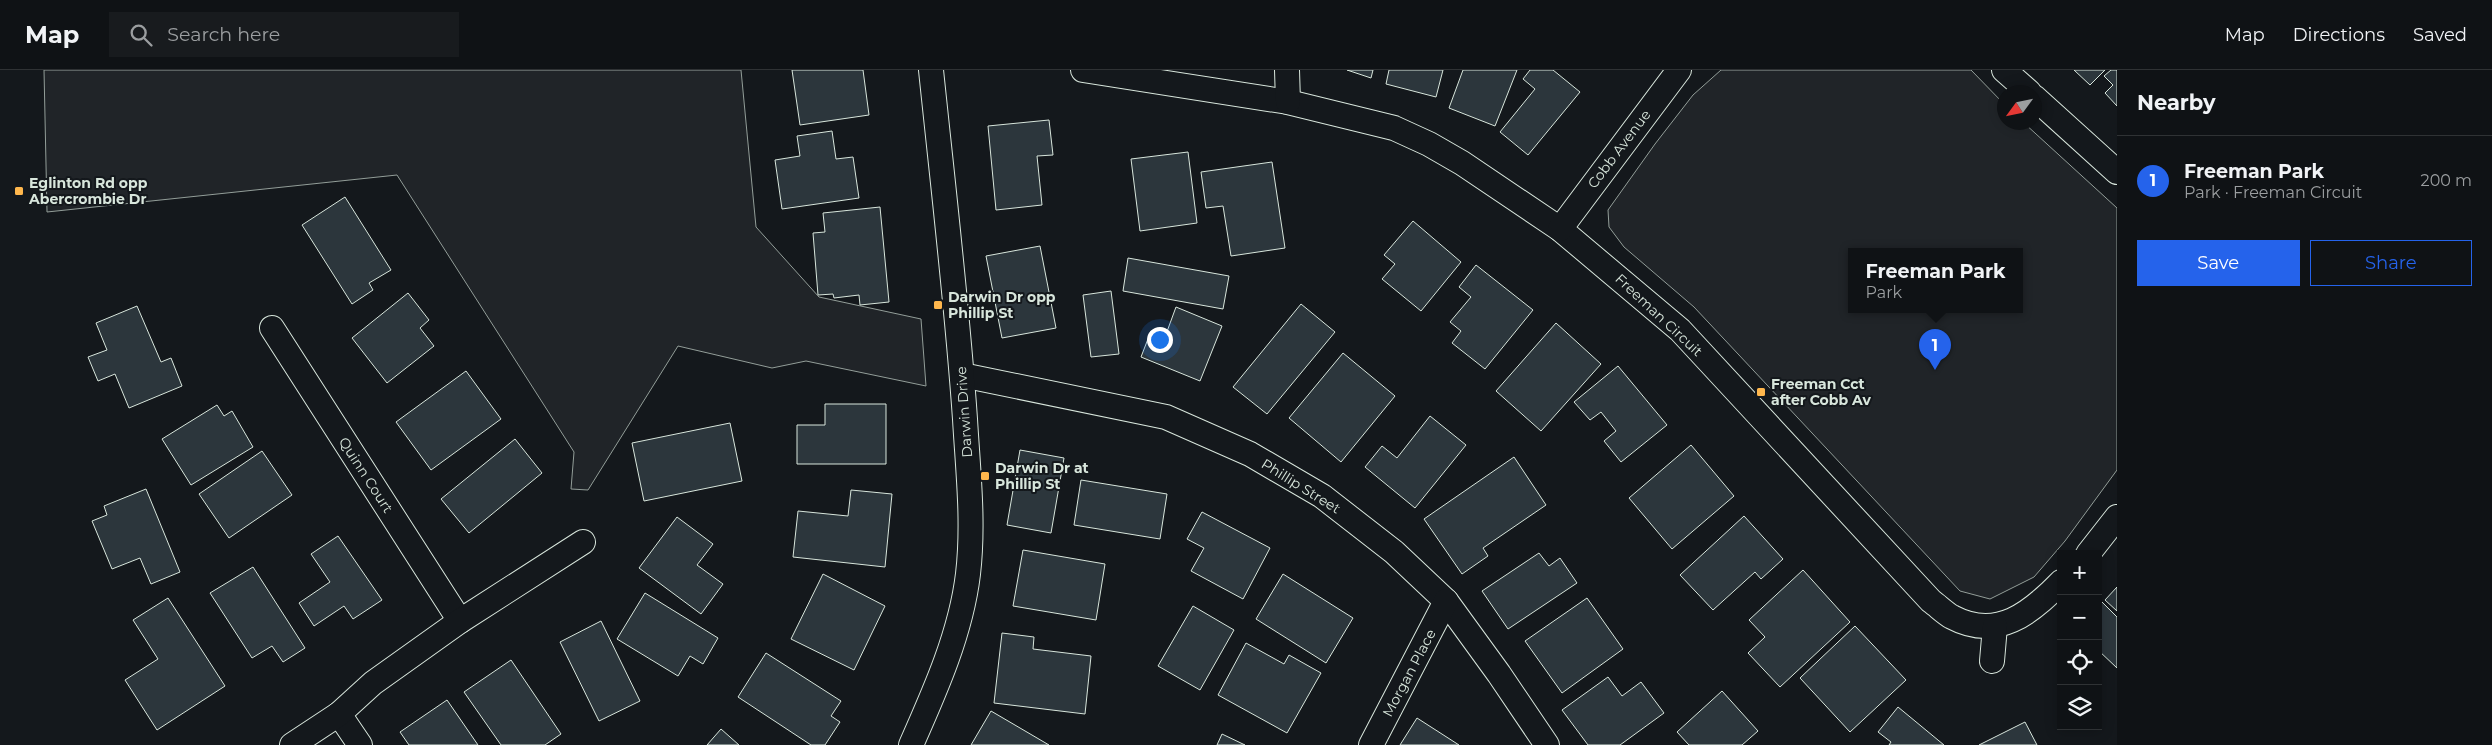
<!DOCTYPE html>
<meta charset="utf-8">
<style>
body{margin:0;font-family:Montserrat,sans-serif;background:#181b1e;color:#f1f3f6}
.controls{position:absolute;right:15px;bottom:15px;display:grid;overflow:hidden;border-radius:0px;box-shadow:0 2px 12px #0003}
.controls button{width:45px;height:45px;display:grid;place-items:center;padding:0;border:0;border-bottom:1px solid #2f3234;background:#0f1215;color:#f1f3f6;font:25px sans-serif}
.compass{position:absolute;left:1997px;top:15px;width:45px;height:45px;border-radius:50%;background:#0f1215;box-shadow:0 2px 12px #0003;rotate:237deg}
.you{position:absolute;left:1159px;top:269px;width:18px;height:18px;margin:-12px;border:4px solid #fff;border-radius:50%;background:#1a73e8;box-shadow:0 0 0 8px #1a73e833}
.badge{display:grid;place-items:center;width:32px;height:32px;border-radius:50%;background:#2563eb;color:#fff;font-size:16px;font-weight:700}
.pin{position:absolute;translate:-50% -41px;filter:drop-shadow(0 1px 2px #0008)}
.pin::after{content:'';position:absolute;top:26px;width:18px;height:15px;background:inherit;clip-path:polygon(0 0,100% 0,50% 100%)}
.popup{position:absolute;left:1848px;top:178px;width:175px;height:65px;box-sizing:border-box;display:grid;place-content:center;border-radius:0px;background:#0f1215;filter:drop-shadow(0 1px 4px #0005);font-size:16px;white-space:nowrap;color:#9b9ea0}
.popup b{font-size:19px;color:#f1f3f6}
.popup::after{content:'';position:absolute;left:50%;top:100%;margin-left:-10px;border:10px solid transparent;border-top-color:#0f1215}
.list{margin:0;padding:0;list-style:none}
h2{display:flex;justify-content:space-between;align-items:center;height:65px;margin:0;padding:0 20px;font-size:21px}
h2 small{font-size:16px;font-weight:400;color:#9b9ea0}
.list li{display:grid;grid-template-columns:32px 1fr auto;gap:15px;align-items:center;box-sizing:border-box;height:90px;padding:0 20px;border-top:1px solid #2f3234}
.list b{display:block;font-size:19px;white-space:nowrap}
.list p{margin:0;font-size:16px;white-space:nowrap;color:#9b9ea0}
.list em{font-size:16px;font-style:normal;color:#9b9ea0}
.actions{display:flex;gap:10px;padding:15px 20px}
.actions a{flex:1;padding:11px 0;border:1px solid #2563eb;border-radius:0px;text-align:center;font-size:18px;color:#2563eb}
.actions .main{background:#2563eb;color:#fff}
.icon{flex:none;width:28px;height:28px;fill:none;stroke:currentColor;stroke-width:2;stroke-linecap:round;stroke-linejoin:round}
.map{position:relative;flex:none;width:2117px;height:675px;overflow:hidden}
header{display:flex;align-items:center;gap:30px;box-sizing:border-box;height:70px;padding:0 25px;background:#0f1215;border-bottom:1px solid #2f3234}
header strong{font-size:24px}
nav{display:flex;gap:28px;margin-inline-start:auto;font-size:18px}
.search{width:350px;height:45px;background:#181b1e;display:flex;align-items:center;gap:12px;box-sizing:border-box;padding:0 18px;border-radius:0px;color:#9b9ea0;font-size:19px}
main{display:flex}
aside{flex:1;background:#0f1215}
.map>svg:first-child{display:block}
.green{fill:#202428;stroke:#939e99;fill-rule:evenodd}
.building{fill:#2c363c;stroke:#d8e6dc}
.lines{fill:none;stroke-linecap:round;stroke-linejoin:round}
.minor-casing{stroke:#d8e6dc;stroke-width:26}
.minor{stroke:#14181c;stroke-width:24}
.poi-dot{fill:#ffb74d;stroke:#14181c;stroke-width:2}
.labels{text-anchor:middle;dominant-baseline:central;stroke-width:4;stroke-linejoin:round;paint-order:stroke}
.street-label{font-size:14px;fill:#d8e6dc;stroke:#14181c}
.poi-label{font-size:14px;font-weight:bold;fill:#d8e6dc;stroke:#14181c;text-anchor:start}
</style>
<header>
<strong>Map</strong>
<div class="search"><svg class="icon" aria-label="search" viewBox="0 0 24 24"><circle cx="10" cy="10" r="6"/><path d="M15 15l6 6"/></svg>Search here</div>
<nav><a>Map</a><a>Directions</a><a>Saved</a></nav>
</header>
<main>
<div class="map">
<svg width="2117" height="675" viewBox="0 0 2117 675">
<rect width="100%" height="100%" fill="#14181c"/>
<!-- green -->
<g class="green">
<polygon points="44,0 741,0 756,157 819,227 921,249 926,316 806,291 772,298 678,276 588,420 571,419 574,382 397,105 47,142"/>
<path d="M 1721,0 L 1971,0 L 2004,34 L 2004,52 L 2024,53 L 2117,138 L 2117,400 L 2065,471 L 2034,507 L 1990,529 L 1960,521 L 1694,237 L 1624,177 L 1609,157 L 1608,140 L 1655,74 L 1693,25 ZM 1851,181 L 2019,181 L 2019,239 L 1851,239 Z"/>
</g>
<!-- building -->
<g class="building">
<polygon points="792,0 863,0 869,45 800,55"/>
<polygon points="1347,0 1373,0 1371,8"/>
<polygon points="1389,0 1443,0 1436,27 1386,14"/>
<polygon points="1463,0 1517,0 1495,56 1449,38"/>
<polygon points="1530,0 1553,0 1580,22 1528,85 1500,62 1535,19 1523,9"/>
<polygon points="2074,0 2105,0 2090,15"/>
<polygon points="2111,0 2117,0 2117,36 2105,23 2113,15 2104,6"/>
<polygon points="1049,50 1053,85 1037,86 1042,135 996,140 988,56"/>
<polygon points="832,61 836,89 853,87 859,128 782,139 775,90 800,86 797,66"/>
<polygon points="1188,82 1197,153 1140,161 1131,89"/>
<polygon points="1272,92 1285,178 1231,186 1223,136 1206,138 1201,102"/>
<polygon points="345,127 391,200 369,213 373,220 352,234 302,155"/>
<polygon points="880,137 889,232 860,235 859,225 834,228 833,224 818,225 813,163 825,162 823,143"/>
<polygon points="1413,151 1461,192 1421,241 1382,209 1395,194 1384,185"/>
<polygon points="1040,176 1056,258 1002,268 986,186"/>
<polygon points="1128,188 1229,206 1223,239 1123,221"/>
<polygon points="1476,195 1533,240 1485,299 1452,273 1461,261 1450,252 1471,227 1459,217"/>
<polygon points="1111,221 1119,284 1091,287 1083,225"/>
<polygon points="408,223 429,250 420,258 434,276 387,313 352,268"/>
<polygon points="1301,234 1335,262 1267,344 1233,317"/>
<polygon points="137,236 161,292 171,288 182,316 129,338 115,304 98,311 88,287 107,280 96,253"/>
<polygon points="1176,237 1222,256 1200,311 1141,287 1151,261 1165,267"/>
<polygon points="1556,253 1601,294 1541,361 1496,321"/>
<polygon points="1343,283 1395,326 1341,392 1289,348"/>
<polygon points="1618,296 1667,355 1621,392 1604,371 1616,361 1601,342 1590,350 1574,332"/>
<polygon points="466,301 501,349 431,400 396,352"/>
<polygon points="825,334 886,334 886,394 797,394 797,355 825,355"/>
<polygon points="217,335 224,346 232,341 253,377 191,415 162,369"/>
<polygon points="1430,346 1466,375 1415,438 1365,397 1382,376 1397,388"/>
<polygon points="730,353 742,411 644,431 632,373"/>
<polygon points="515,369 542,403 469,463 441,429"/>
<polygon points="1691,375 1734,426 1672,479 1629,428"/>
<polygon points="1020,380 1064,388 1051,463 1007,455"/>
<polygon points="262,381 292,425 229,468 199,424"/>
<polygon points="1514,387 1546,435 1483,478 1488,486 1462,504 1424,449"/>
<polygon points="1081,410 1167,424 1160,469 1074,455"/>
<polygon points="146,419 180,502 151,514 140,488 112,499 92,451 107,445 104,436"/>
<polygon points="851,420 892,424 885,497 793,487 798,441 848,446"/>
<polygon points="1202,442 1270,478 1243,529 1191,501 1204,478 1187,469"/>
<polygon points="1744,446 1783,489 1761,509 1755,502 1713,540 1680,505"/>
<polygon points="677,447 713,474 697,495 723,514 701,544 639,498"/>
<polygon points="338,466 382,530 353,549 344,536 314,556 299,533 330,512 311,484"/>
<polygon points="1023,480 1105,494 1096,550 1013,536"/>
<polygon points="1539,483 1549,496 1560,488 1577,513 1508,559 1482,521"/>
<polygon points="253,497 305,578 283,592 272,576 252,588 210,523"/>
<polygon points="1803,500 1850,552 1780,617 1748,583 1765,567 1749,550"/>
<polygon points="823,504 885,536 854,600 791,569"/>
<polygon points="1283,504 1353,548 1326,593 1256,549"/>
<polygon points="2117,517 2117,541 2105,530"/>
<polygon points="645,523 718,568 703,594 690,586 678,606 617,569"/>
<polygon points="168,528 225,616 157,660 125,610 158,589 133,550"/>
<polygon points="1587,528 1623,579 1562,623 1525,571"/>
<polygon points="2101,531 2117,547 2117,598 2098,580 2098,534"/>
<polygon points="1193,536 1234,560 1200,620 1158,596"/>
<polygon points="601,551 640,631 599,651 560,572"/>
<polygon points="1855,556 1906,610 1850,662 1800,608"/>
<polygon points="1002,563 1034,567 1033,579 1091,586 1085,644 994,633"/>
<polygon points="1246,573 1284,594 1289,585 1321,603 1287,663 1218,625"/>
<polygon points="766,583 841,631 831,646 840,652 825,675 811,675 738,627"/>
<polygon points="511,590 561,664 545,675 501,675 464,622"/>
<polygon points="1608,607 1622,626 1641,612 1664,643 1620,675 1588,675 1562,640"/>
<polygon points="1722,621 1758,661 1742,675 1689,675 1677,662"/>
<polygon points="447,630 478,675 409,675 400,662"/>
<polygon points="1898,637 1944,675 1889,675 1891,672 1878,662"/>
<polygon points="991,641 1049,675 971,675"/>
<polygon points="1417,648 1459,675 1400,675"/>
<polygon points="2025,652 2037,675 1979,675"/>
<polygon points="721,659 739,675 707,675"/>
<polygon points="1222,664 1245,675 1217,675"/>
</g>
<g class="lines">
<defs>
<g id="minor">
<path d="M 1083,0 L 1288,32 L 1394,58 L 1429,74 L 1462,93 L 1560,159 L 1680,260 L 1931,531 C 1938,536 1945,543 1952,547 C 1997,571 2031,543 2061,512"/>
<polyline points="1287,0 1288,32"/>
<polyline points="2004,0 2029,22"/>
<polyline points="2034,27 2117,102"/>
<polyline points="1560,159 1679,0"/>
<polyline points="272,258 460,551"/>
<polyline points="962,305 1166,347 1250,384 1322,426 1394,482 1446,531 1499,604 1547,675"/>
<polyline points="2088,484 2117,447"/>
<polyline points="1992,591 1995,556"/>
<polyline points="339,644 360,675"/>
<polyline points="292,675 339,644 373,613 460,551 583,472"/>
<path d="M 911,675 C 935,621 961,563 968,504 C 974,452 968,401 965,349 C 957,233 943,116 931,0"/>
<polyline points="1371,675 1446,531"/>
</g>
</defs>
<!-- minor casing -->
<use href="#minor" class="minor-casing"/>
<!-- minor -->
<use href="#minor" class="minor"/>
</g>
<!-- markers -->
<g class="poi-dot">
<rect x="14" y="116" width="10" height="10" rx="2.5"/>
<rect x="933" y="230" width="10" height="10" rx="2.5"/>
<rect x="1756" y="317" width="10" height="10" rx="2.5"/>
<rect x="980" y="401" width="10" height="10" rx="2.5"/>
</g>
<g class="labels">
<!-- street labels -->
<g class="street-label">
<text transform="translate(1619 79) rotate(-53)">Cobb Avenue</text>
<text transform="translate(1659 245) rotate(43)">Freeman Circuit</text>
<text transform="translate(964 342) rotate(-94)">Darwin Drive</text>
<text transform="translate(366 405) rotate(57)">Quinn Court</text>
<text transform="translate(1301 416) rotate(32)">Phillip Street</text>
<text transform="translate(1409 603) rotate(-62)">Morgan Place</text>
</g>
<!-- poi labels -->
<g class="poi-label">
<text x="29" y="113">Eglinton Rd opp<tspan x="29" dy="16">Abercrombie Dr</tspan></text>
<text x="948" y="227">Darwin Dr opp<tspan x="948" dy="16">Phillip St</tspan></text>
<text x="1771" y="314">Freeman Cct<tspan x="1771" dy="16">after Cobb Av</tspan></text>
<text x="995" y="398">Darwin Dr at<tspan x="995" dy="16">Phillip St</tspan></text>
</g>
</g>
</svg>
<div class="controls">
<button>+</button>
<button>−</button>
<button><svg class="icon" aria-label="locate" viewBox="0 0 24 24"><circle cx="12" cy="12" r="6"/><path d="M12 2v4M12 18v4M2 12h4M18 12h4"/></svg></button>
<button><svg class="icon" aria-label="layers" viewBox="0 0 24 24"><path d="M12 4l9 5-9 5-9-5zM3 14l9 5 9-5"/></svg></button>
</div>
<svg class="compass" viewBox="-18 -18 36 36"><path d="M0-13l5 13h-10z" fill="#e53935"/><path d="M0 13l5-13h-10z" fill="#9b9ea0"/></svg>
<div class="you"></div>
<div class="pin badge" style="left:1935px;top:300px">1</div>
<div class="popup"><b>Freeman Park</b>Park</div>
</div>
<aside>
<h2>Nearby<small></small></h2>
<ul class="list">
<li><span class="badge">1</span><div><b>Freeman Park</b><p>Park · Freeman Circuit</p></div><em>200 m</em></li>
</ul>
<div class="actions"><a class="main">Save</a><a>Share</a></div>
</aside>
</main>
